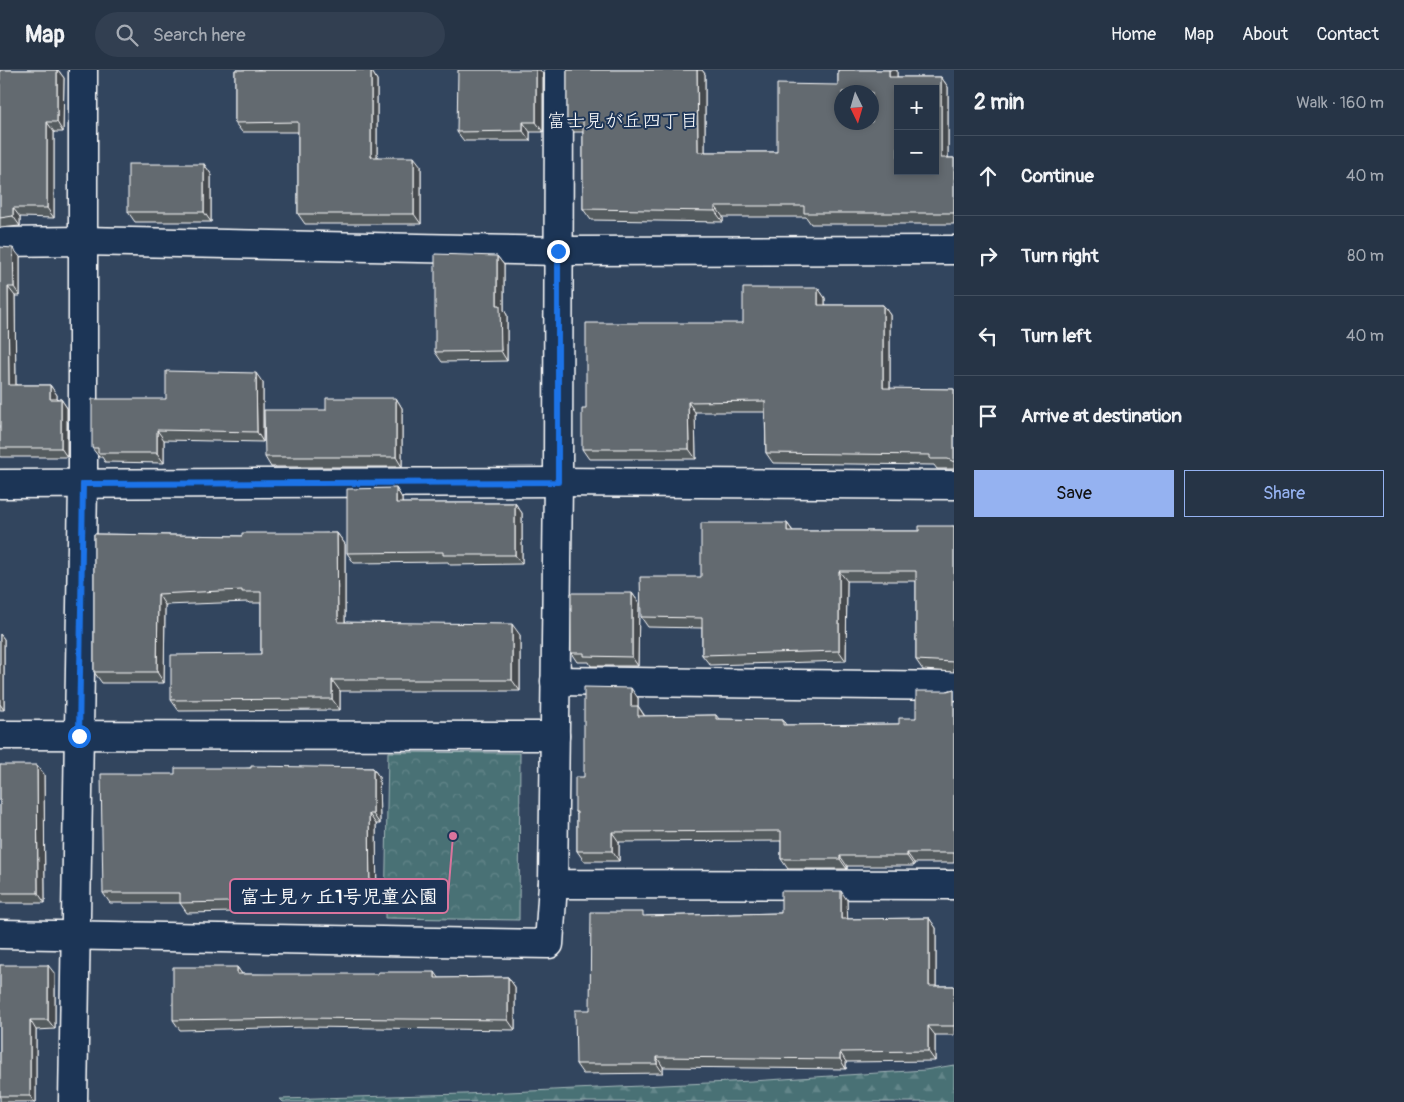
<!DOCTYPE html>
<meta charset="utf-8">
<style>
body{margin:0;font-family:Pangolin,"Klee One",sans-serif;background:#323f51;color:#f1f3f6}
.controls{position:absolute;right:15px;top:15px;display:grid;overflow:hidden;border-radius:0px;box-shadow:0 2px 8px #0003}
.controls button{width:45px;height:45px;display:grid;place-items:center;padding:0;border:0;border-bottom:1px solid #424f5f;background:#263446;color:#f1f3f6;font:25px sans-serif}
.compass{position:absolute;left:834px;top:15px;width:45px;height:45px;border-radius:50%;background:#263446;box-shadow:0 2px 8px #0003;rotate:175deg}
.stop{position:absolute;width:15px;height:15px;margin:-11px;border:4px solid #1a73e8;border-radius:50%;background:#fff}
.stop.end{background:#1a73e8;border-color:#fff;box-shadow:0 1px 5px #0008}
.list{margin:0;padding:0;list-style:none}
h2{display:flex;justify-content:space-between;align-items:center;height:65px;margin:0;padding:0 20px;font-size:21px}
h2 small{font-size:16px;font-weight:400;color:#a4aab3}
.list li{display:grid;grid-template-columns:32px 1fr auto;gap:15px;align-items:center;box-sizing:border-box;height:80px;padding:0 20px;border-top:1px solid #424f5f}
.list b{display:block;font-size:19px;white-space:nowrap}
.list em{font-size:16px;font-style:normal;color:#a4aab3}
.actions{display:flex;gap:10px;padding:15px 20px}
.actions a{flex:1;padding:11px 0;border:1px solid #95b2f1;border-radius:0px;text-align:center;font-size:18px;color:#95b2f1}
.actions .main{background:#95b2f1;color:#111}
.icon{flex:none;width:28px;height:28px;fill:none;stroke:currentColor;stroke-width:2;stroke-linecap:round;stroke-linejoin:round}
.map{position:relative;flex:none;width:954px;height:1032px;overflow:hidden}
header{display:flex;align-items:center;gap:30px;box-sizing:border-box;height:70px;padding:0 25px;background:#263446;border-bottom:1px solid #424f5f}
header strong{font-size:24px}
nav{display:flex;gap:28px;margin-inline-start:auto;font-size:18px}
.search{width:350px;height:45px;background:#323f51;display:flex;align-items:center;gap:12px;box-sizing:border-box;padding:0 18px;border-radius:28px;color:#a4aab3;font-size:19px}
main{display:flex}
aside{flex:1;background:#263446}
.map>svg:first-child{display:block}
.forest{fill:url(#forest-firs);stroke:#a4b8ba}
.park{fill:url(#park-crowns);stroke:#a4b8ba}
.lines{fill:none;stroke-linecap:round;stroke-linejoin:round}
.minor-casing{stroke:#fff;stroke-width:31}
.minor{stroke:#1d3557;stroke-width:28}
.wall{fill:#555b5f;stroke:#fff}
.shaded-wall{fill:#454a4e;stroke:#fff}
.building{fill:#636a6f;stroke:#fff;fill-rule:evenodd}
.route{stroke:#1a73e8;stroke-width:6}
.labels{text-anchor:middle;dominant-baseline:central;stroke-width:4;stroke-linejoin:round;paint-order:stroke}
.neighbourhood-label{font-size:19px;fill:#fff;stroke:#1d3557}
.leader{fill:none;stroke:#da749d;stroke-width:2}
.callout-dot{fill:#da749d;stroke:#1d3557;stroke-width:2}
.callout{fill:#1d3557;stroke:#da749d;stroke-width:2}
.callout-label{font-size:19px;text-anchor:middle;font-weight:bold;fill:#fff}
</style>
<header>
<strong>Map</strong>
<div class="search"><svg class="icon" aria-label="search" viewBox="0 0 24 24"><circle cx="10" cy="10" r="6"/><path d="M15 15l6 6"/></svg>Search here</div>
<nav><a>Home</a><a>Map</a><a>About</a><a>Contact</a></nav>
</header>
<main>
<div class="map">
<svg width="954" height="1032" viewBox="0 0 954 1032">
<defs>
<pattern id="forest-firs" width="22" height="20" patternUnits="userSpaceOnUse" patternTransform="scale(1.25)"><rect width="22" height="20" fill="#497175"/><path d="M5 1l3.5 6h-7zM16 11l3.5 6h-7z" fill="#64868a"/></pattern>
<pattern id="park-crowns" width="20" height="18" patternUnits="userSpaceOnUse" patternTransform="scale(1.25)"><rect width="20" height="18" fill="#497175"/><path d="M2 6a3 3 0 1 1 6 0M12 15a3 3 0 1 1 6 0" fill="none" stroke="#64868a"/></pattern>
</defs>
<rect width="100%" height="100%" fill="#32455e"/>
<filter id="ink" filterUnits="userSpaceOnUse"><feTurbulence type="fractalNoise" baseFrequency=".02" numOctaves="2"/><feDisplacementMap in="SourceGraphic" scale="10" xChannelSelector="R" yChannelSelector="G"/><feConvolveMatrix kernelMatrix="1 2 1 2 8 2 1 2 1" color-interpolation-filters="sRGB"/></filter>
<g filter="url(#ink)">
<!-- forest -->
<polygon class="forest" points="954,995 954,1032 283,1032 280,1029 464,1024 752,1011 925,1000"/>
<!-- park -->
<polygon class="park" points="388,682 520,683 519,850 385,848"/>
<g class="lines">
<defs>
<g id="minor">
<polyline points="559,0 558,412 553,814 954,815"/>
<polyline points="0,172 83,171 558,181 954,180"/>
<polyline points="0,414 558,412 954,415"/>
<polyline points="555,611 954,616"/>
<polyline points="0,665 555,666"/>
<polyline points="0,864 549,874 553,814"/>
<polyline points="73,1032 83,414 83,0"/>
</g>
</defs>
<!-- minor casing -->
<use href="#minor" class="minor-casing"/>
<!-- minor -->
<use href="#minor" class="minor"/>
</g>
<!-- wall -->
<g class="wall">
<polygon points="0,0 58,0 64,8 63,62 54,62 54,148 20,147 20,156 0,158"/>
<polygon points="235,0 371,0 377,10 377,87 421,96 421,154 305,154 298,144 298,62 242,62 235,53"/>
<polygon points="567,0 702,0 705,4 705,82 777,82 838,15 838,0 897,0 897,7 941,7 948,17 948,88 954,88 954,154 811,154 806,147 723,147 723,152 591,150 583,139 583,62 574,62 567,51"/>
<polygon points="543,4 543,62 530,62 530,71 464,71 457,62"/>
<polygon points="204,94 211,104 211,152 135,152 128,142"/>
<polygon points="0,177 20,187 20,226 15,226 16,315 50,315 57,325 57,329 61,329 67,338 67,387 0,387"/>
<polygon points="497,186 504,195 504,240 507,245 507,291 442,292 435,282"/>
<polygon points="818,218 825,228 825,235 883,235 890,245 890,319 954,319 954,399 937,399 934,395 773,393 766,383 765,342 695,342 696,389 589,389 582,379 743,253"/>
<polygon points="263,313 263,372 164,370 164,393 105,392 102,387 99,387 92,378 166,329"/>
<polygon points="396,328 402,338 402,397 271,397 265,387"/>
<polygon points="396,418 402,428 402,433 515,433 522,443 522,494 450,495 448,492 354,493 347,483"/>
<polygon points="787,453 793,461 919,461 954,456 954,602 923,600 916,590 916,511 847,511 846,591 710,595 702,585 702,558 648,557 641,547 701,507"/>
<polygon points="337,463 345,474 345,552 520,565 520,621 340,621 340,640 179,641 171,630 261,584 261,533 249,533 248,532 165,535 164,613 102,613 94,602 94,464 242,466"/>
<polygon points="632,523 639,533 638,596 591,596 589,592 577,592 571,583"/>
<polygon points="0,564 4,569 4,640 0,640"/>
<polygon points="954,619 954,793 914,793 914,796 847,796 847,799 788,799 781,789 781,771 619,772 619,791 584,791 577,781 577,745 575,742 584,707 638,628 638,636 645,646 716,645 719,649 783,650 786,655 899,654 916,648 947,621"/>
<polygon points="0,695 44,704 45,833 0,833"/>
<polygon points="251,698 373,698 379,707 380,754 376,754 377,839 187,843 180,833 110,833 103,823 175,704"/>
<polygon points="847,830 847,849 929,848 936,858 936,916 954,916 954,965 935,965 935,991 846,992 846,999 663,997 663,1003 583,1004 576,994 590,940 646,846 781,843"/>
<polygon points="0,895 55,904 55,959 36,960 36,1032 0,1032"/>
<polygon points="237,897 242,904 439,908 508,907 515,917 515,960 308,957 180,960 173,950"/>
</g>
<!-- shaded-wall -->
<g class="shaded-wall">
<polygon points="57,0 58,0 64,8 63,62 57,52"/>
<polygon points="371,0 377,10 377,96 371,87"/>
<polygon points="536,0 540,0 543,4 543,62 536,52"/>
<polygon points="697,0 702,0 705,4 705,93 698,82"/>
<polygon points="889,0 897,0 897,17 889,7"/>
<polygon points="941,7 948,17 948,99 941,88"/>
<polygon points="47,52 54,62 54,148 47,138"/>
<polygon points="523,52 530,62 530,71 523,61"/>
<polygon points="414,87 421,96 421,154 414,144"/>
<polygon points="204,94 211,104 211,152 204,142"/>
<polygon points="715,136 723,147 723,152 715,141"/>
<polygon points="13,138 20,147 20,156 13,146"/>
<polygon points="13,178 20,187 20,226 14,217"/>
<polygon points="497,186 504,195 504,240 507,245 507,291 501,281 497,235"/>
<polygon points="8,217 15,226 16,325 9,315"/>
<polygon points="818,218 825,228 825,246 818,235"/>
<polygon points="883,235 890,245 890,329 883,318"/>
<polygon points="256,303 263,313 263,372 257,362"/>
<polygon points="50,315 57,325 57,338 50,329"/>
<polygon points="396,328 402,338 402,397 396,387"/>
<polygon points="61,329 67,338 67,387 61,378"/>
<polygon points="688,332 695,342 696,389 689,379"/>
<polygon points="157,360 164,370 164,393 157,383"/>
<polygon points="396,418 402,428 402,443 396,433"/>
<polygon points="515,433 522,443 522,494 515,485"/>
<polygon points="787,453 794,463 787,461"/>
<polygon points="337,463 345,474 345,563 338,552"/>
<polygon points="839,501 847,511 846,591 839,581"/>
<polygon points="632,523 639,533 638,596 632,587"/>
<polygon points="158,524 165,535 164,613 157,602"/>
<polygon points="512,554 520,565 520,621 512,610"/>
<polygon points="0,564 4,569 4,640 0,634"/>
<polygon points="332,610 340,621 340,640 332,629"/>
<polygon points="631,618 638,628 638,636 645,647 645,656 631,636"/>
<polygon points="37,695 44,704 45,833 38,823"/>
<polygon points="373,698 379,707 380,754 373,744"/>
<polygon points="369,744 376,754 377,839 370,829"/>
<polygon points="612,762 619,772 619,791 612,781"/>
<polygon points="907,783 914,793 914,796 907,786"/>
<polygon points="840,786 847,796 847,799 840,789"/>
<polygon points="841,821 847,830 848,858 841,849"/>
<polygon points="929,848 936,858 936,926 929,916"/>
<polygon points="48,895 55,904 55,959 48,950"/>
<polygon points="237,897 244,907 237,904"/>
<polygon points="435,902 442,912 435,908"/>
<polygon points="508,907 515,917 515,960 508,950"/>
<polygon points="30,950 36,960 36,1032 34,1032 30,1026"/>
<polygon points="928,956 935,965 935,991 928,981"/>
<polygon points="840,982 846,992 846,999 840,989"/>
<polygon points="657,987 663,997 663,1003 657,994"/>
</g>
<!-- building -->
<g class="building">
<polygon points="0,0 57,0 57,52 47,52 47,138 13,138 13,146 0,148"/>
<polygon points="235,0 371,0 371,87 414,87 414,144 298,144 298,52 235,53"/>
<polygon points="458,0 536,0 536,52 523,52 523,61 457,62"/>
<path d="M 567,0 L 697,0 L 698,82 L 777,82 L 777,14 L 838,15 L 838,0 L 889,0 L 889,7 L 941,7 L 941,88 L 954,88 L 954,143 L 804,143 L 804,136 L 715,136 L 715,141 L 583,139 L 583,51 L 567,51 ZM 898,19 L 935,19 L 935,101 L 898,101 ZM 842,22 L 872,22 L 872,52 L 842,52 Z"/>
<rect x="128" y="94" width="76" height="48"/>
<polygon points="0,177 13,178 14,217 8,217 9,315 50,315 50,329 61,329 61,378 0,378"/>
<polygon points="435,184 497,186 497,235 500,235 501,281 435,282"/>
<polygon points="743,218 818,218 818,235 883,235 883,318 954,319 954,392 948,389 930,389 930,385 766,383 765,331 688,332 689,379 582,379 582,339 586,339 586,253 743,253"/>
<polygon points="166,301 256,303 257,362 157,360 157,383 98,383 98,378 92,378 92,329 166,329"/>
<polygon points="326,328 396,328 396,387 265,387 264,340 326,340"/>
<polygon points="396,418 396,433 515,433 515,485 443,485 443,482 347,483 347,419"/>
<polygon points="701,453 787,453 787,461 919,461 919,456 954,456 954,592 916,590 916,501 839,501 839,581 702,585 702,548 641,547 640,507 701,507"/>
<polygon points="242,463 337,463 338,552 512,554 512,610 332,610 332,629 171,630 171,585 261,584 261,522 242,522 242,520 158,524 157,602 94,602 94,464 242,466"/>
<polygon points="571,523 632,523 632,587 584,586 584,583 571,583"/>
<polygon points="584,617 631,618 631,636 638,636 638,646 716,645 716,649 783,650 783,655 899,654 899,648 916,648 916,621 947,621 954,619 954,783 907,783 907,786 840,786 840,789 781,789 781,761 612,762 612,781 577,781 577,742 575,742 575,707 584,707"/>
<polygon points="0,695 37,695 38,823 0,823"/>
<polygon points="251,696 373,698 373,744 369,744 370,829 180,833 180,823 103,823 101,704 175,704 175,698 251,698"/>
<polygon points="781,821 841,821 841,849 929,848 929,916 954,916 954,956 928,956 928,981 840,982 840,989 657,987 657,994 576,994 575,940 590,940 591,842 643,842 643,846 781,843"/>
<polygon points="0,895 48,895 48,950 30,950 30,1026 0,1026"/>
<polygon points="173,897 237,897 237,904 378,904 378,902 435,902 435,908 508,907 508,950 301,948 173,950"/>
</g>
</g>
<g class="lines" filter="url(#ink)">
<!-- route -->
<polyline class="route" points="79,666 83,414 558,412 558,181"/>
</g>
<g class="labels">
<!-- neighbourhood labels -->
<g class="neighbourhood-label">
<text x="623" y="51">富士見が丘四丁目</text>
</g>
</g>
<!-- callouts -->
<path class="leader" d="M453 766L448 826"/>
<circle class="callout-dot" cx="453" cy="766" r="5"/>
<rect class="callout" x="230" y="809" width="218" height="34" rx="5"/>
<g class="callout-label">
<text x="339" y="833">富士見ヶ丘1号児童公園</text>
</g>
</svg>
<div class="controls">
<button>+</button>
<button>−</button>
</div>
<svg class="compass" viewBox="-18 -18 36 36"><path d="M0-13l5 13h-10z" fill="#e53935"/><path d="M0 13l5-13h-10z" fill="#a4aab3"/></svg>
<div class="stop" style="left:79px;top:666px"></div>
<div class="stop end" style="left:558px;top:181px"></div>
</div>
<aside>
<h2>2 min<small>Walk · 160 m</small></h2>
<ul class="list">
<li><svg class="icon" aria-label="ahead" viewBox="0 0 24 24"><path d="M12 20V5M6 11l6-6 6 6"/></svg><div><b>Continue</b></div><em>40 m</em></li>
<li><svg class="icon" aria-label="right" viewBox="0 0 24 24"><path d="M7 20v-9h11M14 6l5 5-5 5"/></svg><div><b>Turn right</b></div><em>80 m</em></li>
<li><svg class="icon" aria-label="left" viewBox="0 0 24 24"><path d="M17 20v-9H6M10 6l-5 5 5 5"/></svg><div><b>Turn left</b></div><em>40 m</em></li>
<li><svg class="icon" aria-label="arrive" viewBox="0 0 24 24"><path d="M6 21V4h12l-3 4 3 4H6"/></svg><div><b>Arrive at destination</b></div></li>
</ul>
<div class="actions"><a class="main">Save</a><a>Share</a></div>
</aside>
</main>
